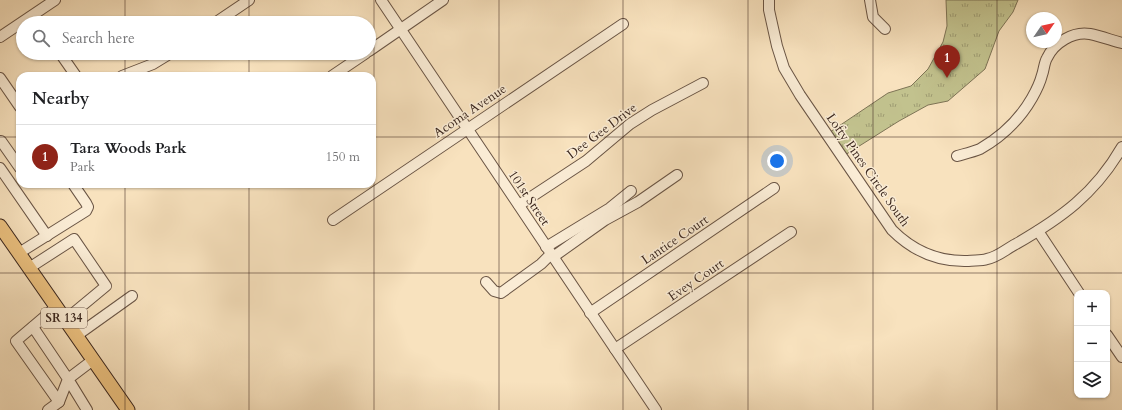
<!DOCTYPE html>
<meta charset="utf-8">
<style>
body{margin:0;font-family:Cardo,serif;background:#f6f6f6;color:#202124}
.controls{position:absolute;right:12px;bottom:12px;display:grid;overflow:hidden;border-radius:8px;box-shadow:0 1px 3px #0004}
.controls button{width:36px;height:36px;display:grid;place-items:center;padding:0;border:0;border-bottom:1px solid #e0e0e0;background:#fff;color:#202124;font:20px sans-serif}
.compass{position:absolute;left:1026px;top:12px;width:36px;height:36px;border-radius:50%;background:#fff;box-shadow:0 1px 3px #0004;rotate:56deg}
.you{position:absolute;left:777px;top:161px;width:14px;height:14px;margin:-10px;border:3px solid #fff;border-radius:50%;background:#1a73e8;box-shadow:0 0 0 6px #1a73e833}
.badge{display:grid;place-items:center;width:26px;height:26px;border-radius:50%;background:#8f2418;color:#fff;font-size:13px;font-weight:700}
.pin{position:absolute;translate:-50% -33px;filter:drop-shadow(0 1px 2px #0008)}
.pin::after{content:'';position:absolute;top:21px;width:14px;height:12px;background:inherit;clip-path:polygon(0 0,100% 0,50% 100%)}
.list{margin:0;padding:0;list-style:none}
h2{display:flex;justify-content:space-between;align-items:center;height:52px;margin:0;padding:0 16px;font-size:17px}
h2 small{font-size:13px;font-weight:400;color:#757577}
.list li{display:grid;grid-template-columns:26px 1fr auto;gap:12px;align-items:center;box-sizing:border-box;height:64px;padding:0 16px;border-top:1px solid #e0e0e0}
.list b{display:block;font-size:15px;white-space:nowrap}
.list p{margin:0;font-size:13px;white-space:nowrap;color:#757577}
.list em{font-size:13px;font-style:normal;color:#757577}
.icon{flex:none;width:22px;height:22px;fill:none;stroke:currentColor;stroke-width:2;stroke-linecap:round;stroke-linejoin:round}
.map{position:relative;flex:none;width:1122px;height:410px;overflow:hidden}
.search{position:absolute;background:#fff;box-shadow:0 1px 3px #0004;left:16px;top:16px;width:360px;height:44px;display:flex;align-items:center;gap:10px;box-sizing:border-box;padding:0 14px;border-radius:22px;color:#757577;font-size:15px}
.panel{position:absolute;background:#fff;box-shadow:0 1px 3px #0004;left:16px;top:72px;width:360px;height:116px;border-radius:12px}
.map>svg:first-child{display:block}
.park{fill:url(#park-tufts);stroke:#7e7456}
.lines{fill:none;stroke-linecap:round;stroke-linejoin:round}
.minor-casing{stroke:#6a5545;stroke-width:12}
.major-casing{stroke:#3a261d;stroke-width:15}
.minor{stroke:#faecd5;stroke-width:10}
.major{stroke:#ecc17f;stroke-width:13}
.grid{fill:none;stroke:#3a261d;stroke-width:1;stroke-opacity:0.55}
.labels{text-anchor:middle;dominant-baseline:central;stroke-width:3;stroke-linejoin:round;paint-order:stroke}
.shield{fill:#faecd5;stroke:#746154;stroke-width:1}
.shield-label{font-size:12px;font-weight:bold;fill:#3a261d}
.street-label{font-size:13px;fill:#3a261d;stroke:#faecd5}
</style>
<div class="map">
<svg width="1122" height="410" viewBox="0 0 1122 410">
<defs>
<pattern id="park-tufts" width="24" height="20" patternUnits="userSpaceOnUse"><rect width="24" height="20" fill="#c2c28e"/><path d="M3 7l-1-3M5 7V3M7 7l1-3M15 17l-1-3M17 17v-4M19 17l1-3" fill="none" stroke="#9f9d73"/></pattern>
</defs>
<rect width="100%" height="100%" fill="#f8e2be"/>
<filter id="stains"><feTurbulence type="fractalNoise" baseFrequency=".005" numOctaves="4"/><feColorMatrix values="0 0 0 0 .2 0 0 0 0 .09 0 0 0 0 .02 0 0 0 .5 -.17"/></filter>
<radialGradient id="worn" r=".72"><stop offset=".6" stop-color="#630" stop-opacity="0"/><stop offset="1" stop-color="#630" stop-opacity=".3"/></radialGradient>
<!-- park -->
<polygon class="park" points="946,0 1018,0 1013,12 999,31 985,69 948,101 928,105 899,121 845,155 830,132 888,93 911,86 928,69 943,42 947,26"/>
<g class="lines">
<defs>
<g id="minor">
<polyline points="381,0 656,410"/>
<path d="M 769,0 L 769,10 L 777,46 L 784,68 L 800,95 L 892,230 C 913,251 939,262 968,261 C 974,260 981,261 987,259 C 998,257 1006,249 1016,244 C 1061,218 1095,194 1122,147"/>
<polyline points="870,0 873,17 885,29"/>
<polyline points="215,23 249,0"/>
<polyline points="0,37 55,0"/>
<polyline points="369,51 443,0"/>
<polyline points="60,53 76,76"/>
<polyline points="122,76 153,64 171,53"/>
<polyline points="332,76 366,53"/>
<polyline points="0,78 20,107"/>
<polyline points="0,142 1,141 20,168"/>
<path d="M 957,156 C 964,154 973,152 980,149 C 1001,137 1020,119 1032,98 C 1036,91 1040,83 1042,75 C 1044,70 1044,63 1047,58 C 1054,43 1073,31 1090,34 C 1100,36 1111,40 1122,43"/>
<polyline points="0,168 47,236"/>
<polyline points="519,205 586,161 630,124 652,110 703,83"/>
<polyline points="333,220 623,24"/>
<polyline points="1038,231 1079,293"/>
<polyline points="546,247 610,208 631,191"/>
<polyline points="19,253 86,211 88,207 86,203 73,184"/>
<polyline points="553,257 605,220 638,202 677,175"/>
<polyline points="29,268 74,239 106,286 65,320"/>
<polyline points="486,282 494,291 501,293 541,264 551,254"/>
<polyline points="590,313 774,188"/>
<polyline points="33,327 68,379 59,402"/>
<polyline points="1107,335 1122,357"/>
<polyline points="76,336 132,296"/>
<polyline points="615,349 791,232"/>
<polyline points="48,410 59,402 16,341 56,307"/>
<polyline points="87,410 68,379 93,360"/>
</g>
<polyline id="major" points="0,226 128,410"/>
</defs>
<!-- minor casing -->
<use href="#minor" class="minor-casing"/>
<!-- major casing -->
<use href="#major" class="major-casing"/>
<!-- minor -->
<use href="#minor" class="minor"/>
<!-- major -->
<use href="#major" class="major"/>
</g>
<!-- grid -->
<path class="grid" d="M 125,0 L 125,23M 249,0 L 249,23M 374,0 L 374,410M 499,0 L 499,410M 623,0 L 623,410M 748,0 L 748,410M 873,0 L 873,410M 997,0 L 997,410M 125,53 L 125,76M 249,53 L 249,76M 0,137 L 20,137M 372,137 L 1122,137M 125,184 L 125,410M 249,184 L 249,410M 0,273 L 1122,273"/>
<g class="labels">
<!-- shield labels -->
<rect class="shield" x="41" y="308" width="46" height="20" rx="3"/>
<g class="shield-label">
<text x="64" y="318">SR 134</text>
</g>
<!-- street labels -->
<g class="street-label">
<text transform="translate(470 111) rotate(-34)">Acoma Avenue</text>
<text transform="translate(602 131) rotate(-37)">Dee Gee Drive</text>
<text transform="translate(868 170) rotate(55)">Lofty Pines Circle South</text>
<text transform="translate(529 198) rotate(56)">101st Street</text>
<text transform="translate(675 240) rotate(-34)">Lantice Court</text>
<text transform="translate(696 280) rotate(-34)">Evey Court</text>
</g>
</g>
<rect width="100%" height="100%" filter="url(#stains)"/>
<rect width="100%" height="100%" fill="url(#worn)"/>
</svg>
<div class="controls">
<button>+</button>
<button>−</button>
<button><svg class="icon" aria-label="layers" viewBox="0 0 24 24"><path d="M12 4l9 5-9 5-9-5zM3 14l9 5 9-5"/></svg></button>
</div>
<svg class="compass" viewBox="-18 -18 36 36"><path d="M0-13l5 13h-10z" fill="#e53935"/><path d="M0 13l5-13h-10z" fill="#757577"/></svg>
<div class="you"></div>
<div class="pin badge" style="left:947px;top:78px">1</div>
<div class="search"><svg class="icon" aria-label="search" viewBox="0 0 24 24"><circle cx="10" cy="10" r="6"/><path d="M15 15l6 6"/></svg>Search here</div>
<section class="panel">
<h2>Nearby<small></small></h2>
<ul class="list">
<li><span class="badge">1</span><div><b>Tara Woods Park</b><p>Park</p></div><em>150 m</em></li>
</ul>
</section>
</div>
